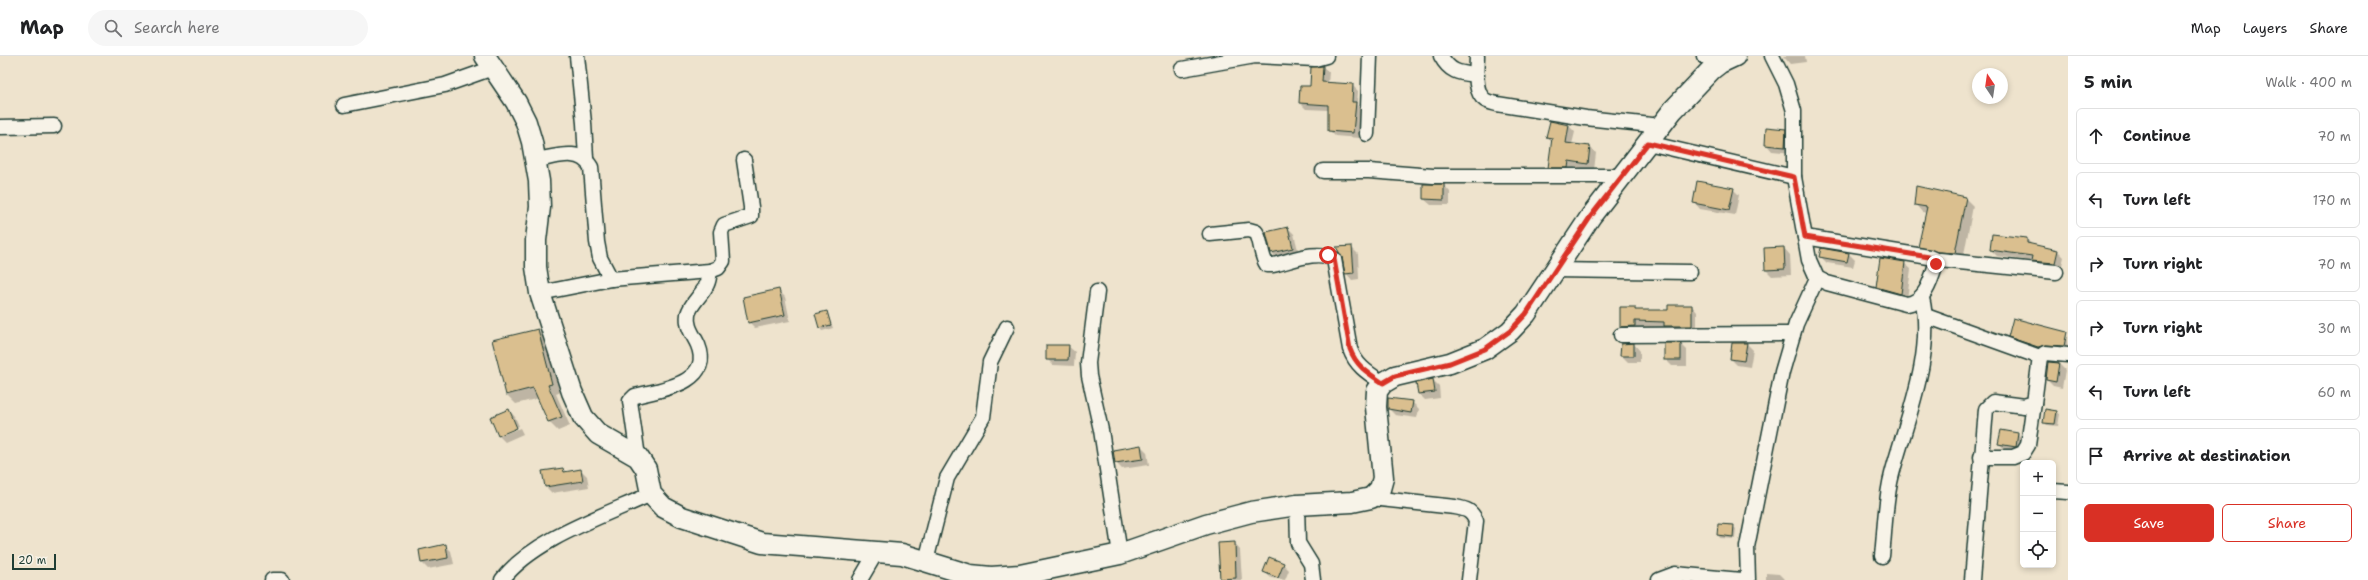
<!DOCTYPE html>
<meta charset="utf-8">
<style>
body{margin:0;font-family:"Shantell Sans",sans-serif;background:#f6f6f6;color:#202124}
.controls{position:absolute;right:12px;bottom:12px;display:grid;overflow:hidden;border-radius:6px;box-shadow:0 2px 6px #0003}
.controls button{width:36px;height:36px;display:grid;place-items:center;padding:0;border:0;border-bottom:1px solid #e0e0e0;background:#fff;color:#202124;font:20px sans-serif}
.compass{position:absolute;left:1972px;top:12px;width:36px;height:36px;border-radius:50%;background:#fff;box-shadow:0 2px 6px #0003;rotate:347deg}
.scale{position:absolute;left:12px;bottom:10px;width:44px;box-sizing:border-box;padding-left:4px;border:2px solid #1f3d34;border-top:0;font-size:11px;line-height:14px;white-space:nowrap;color:#1f3d34;-webkit-text-stroke:3px #f7f3e8;paint-order:stroke}
.stop{position:absolute;width:12px;height:12px;margin:-9px;border:3px solid #d93025;border-radius:50%;background:#fff}
.stop.end{background:#d93025;border-color:#fff;box-shadow:0 1px 4px #0008}
.list{margin:0;padding:0;list-style:none}
h2{display:flex;justify-content:space-between;align-items:center;height:52px;margin:0;padding:0 16px;font-size:17px}
h2 small{font-size:13px;font-weight:400;color:#757577}
.list li{display:grid;grid-template-columns:26px 1fr auto;gap:12px;align-items:center;box-sizing:border-box;height:56px;margin:0 8px 8px;padding:0 8px;border:1px solid #e0e0e0;border-radius:6px}
.list b{display:block;font-size:15px;white-space:nowrap}
.list em{font-size:13px;font-style:normal;color:#757577}
.actions{display:flex;gap:8px;padding:12px 16px}
.actions a{flex:1;padding:9px 0;border:1px solid #d93025;border-radius:6px;text-align:center;font-size:14px;color:#d93025}
.actions .main{background:#d93025;color:#fff}
.icon{flex:none;width:22px;height:22px;fill:none;stroke:currentColor;stroke-width:2;stroke-linecap:round;stroke-linejoin:round}
.map{position:relative;flex:none;width:2068px;height:524px;overflow:hidden}
header{display:flex;align-items:center;gap:24px;box-sizing:border-box;height:56px;padding:0 20px;background:#fff;border-bottom:1px solid #e0e0e0}
header strong{font-size:19px}
nav{display:flex;gap:22px;margin-inline-start:auto;font-size:14px}
.search{width:280px;height:36px;background:#f6f6f6;display:flex;align-items:center;gap:10px;box-sizing:border-box;padding:0 14px;border-radius:22px;color:#757577;font-size:15px}
main{display:flex}
aside{flex:1;background:#fff}
.map>svg:first-child{display:block}
.shadow{fill:#0003}
.building{fill:#dabf8f;stroke:#1f3d34}
.lines{fill:none;stroke-linecap:round;stroke-linejoin:round}
.street-casing{stroke:#1f3d34;stroke-width:17}
.secondary-casing{stroke:#1f3d34;stroke-width:23}
.street{stroke:#f7f3e8;stroke-width:14}
.secondary{stroke:#f7f3e8;stroke-width:20}
.route{stroke:#d93025;stroke-width:5}
</style>
<header>
<strong>Map</strong>
<div class="search"><svg class="icon" aria-label="search" viewBox="0 0 24 24"><circle cx="10" cy="10" r="6"/><path d="M15 15l6 6"/></svg>Search here</div>
<nav><a>Map</a><a>Layers</a><a>Share</a></nav>
</header>
<main>
<div class="map">
<svg width="2068" height="524" viewBox="0 0 2068 524">
<rect width="100%" height="100%" fill="#eee3cd"/>
<filter id="ink" filterUnits="userSpaceOnUse"><feTurbulence type="fractalNoise" baseFrequency=".025" numOctaves="2"/><feDisplacementMap in="SourceGraphic" scale="8" xChannelSelector="R" yChannelSelector="G"/><feConvolveMatrix kernelMatrix="1 2 1 2 8 2 1 2 1" color-interpolation-filters="sRGB"/></filter>
<g filter="url(#ink)">
<!-- shadow -->
<g class="shadow">
<polygon points="1783,0 1805,0 1806,6 1790,8"/>
<polygon points="1323,11 1329,16 1328,28 1352,29 1358,35 1357,49 1361,53 1359,82 1335,80 1329,74 1329,54 1306,53 1300,47 1311,31 1312,12"/>
<polygon points="1569,70 1575,76 1572,88 1590,91 1596,97 1594,114 1575,111 1574,117 1555,117 1549,111 1552,85 1547,81"/>
<polygon points="1785,74 1791,80 1791,97 1772,95 1766,88"/>
<polygon points="1444,129 1450,136 1450,149 1431,149 1424,143"/>
<polygon points="1733,133 1739,139 1735,159 1700,153 1694,146"/>
<polygon points="1965,142 1973,150 1963,204 1927,198 1920,190 1927,157 1922,156 1915,148"/>
<polygon points="1288,172 1294,178 1299,198 1278,203 1272,197"/>
<polygon points="2027,183 2032,189 2058,195 2064,201 2061,213 2038,211 2032,205 1997,200 1991,194"/>
<polygon points="1351,191 1358,198 1359,223 1352,224 1346,217 1343,201"/>
<polygon points="1784,192 1790,199 1791,219 1772,220 1766,214 1765,193"/>
<polygon points="1849,198 1855,204 1853,211 1827,207 1820,200"/>
<polygon points="1904,207 1911,213 1907,243 1884,237 1877,231"/>
<polygon points="779,235 785,241 790,265 755,272 749,266"/>
<polygon points="1692,250 1697,256 1697,275 1671,276 1666,271 1640,271 1640,276 1627,276 1621,270 1634,252 1637,255 1669,255"/>
<polygon points="827,256 833,272 822,275 820,272"/>
<polygon points="538,274 547,283 561,336 556,338 570,370 558,375 549,366 539,342 516,348 507,339"/>
<polygon points="2066,277 2068,295 2044,296 2015,285 2009,280"/>
<polygon points="1622,288 1634,288 1640,295 1640,306 1628,306 1621,299"/>
<polygon points="1681,288 1687,294 1687,310 1672,310 1665,303"/>
<polygon points="1747,288 1753,294 1750,311 1737,309 1731,303"/>
<polygon points="1068,290 1075,296 1074,310 1053,309 1047,303"/>
<polygon points="2059,308 2065,314 2062,332 2053,330 2047,324"/>
<polygon points="1433,324 1439,330 1440,342 1425,344 1419,338"/>
<polygon points="1412,346 1419,353 1417,362 1395,359 1389,353"/>
<polygon points="509,354 515,361 519,370 500,378 500,380 520,372 523,378 505,386 499,380 491,362"/>
<polygon points="2057,356 2060,358 2058,370 2047,369 2044,366"/>
<polygon points="2002,375 2018,378 2024,385 2022,396 2006,394 1999,388"/>
<polygon points="1141,390 1147,396 1149,409 1122,413 1116,407 1114,394"/>
<polygon points="562,413 566,416 581,414 587,420 589,431 552,437 546,431"/>
<polygon points="1718,469 1733,470 1736,473 1735,483 1720,482 1718,479"/>
<polygon points="1234,487 1240,494 1242,524 1223,524 1221,523"/>
<polygon points="445,489 451,495 454,508 428,513 422,507 420,495"/>
<polygon points="1283,508 1289,514 1285,524 1271,522 1265,516"/>
<polygon points="1766,517 1779,518 1785,524 1766,524"/>
</g>
<!-- building -->
<g class="building">
<polygon points="1323,10 1322,26 1353,28 1352,46 1356,46 1353,77 1328,75 1328,49 1299,47 1300,30 1310,30 1311,11"/>
<polygon points="1550,65 1569,69 1566,87 1590,90 1588,108 1569,105 1568,112 1548,112 1552,82 1546,81"/>
<polygon points="1766,71 1786,73 1785,91 1765,89"/>
<polygon points="1697,125 1734,132 1729,154 1693,147"/>
<polygon points="1423,128 1444,128 1444,144 1423,143"/>
<polygon points="1916,130 1966,141 1955,197 1938,196 1918,191 1927,151 1914,149"/>
<polygon points="1288,171 1293,192 1271,197 1266,176"/>
<polygon points="1992,178 2027,182 2027,187 2058,194 2055,207 2031,205 2032,200 1990,194"/>
<polygon points="1352,190 1354,217 1345,218 1342,201 1336,191"/>
<polygon points="1784,191 1785,213 1765,214 1764,192"/>
<polygon points="1821,192 1849,197 1847,206 1819,201"/>
<polygon points="1880,202 1905,206 1901,238 1876,231"/>
<polygon points="779,233 785,259 748,267 743,241"/>
<polygon points="1668,249 1692,249 1692,270 1664,270 1664,266 1635,265 1635,270 1620,271 1620,251 1635,251 1635,254 1668,254"/>
<polygon points="827,255 831,269 819,272 815,258"/>
<polygon points="2013,262 2067,276 2064,290 2046,289 2038,291 2008,281"/>
<polygon points="538,273 552,328 548,329 562,361 548,366 533,332 506,339 492,284"/>
<rect x="1664" y="287" width="17" height="17"/>
<polygon points="1732,287 1747,287 1744,305 1730,303"/>
<polygon points="1621,288 1634,287 1634,300 1620,300"/>
<polygon points="1046,289 1069,289 1068,304 1046,304"/>
<polygon points="2048,306 2059,307 2056,326 2046,324"/>
<polygon points="1433,323 1435,336 1418,338 1416,327"/>
<polygon points="1388,342 1413,345 1411,357 1388,353"/>
<polygon points="509,353 517,372 498,380 490,361"/>
<polygon points="2045,353 2057,355 2055,368 2043,367"/>
<polygon points="2001,374 2018,377 2016,391 1998,388"/>
<polygon points="1141,389 1143,403 1115,407 1113,394"/>
<polygon points="563,412 564,416 581,413 583,425 545,431 542,415"/>
<polygon points="1718,468 1734,469 1733,481 1717,479"/>
<polygon points="1235,486 1236,522 1220,523 1218,487"/>
<polygon points="446,488 448,502 421,507 419,494"/>
<polygon points="1269,501 1284,507 1278,522 1263,516"/>
</g>
<g class="lines">
<defs>
<g id="street">
<polyline points="577,0 584,67 586,102"/>
<path d="M 1441,0 C 1450,17 1460,17 1477,19"/>
<path d="M 1477,0 C 1477,12 1473,36 1485,44 C 1488,46 1493,47 1497,48 L 1586,62 L 1661,70"/>
<polyline points="1704,0 1720,7"/>
<path d="M 1772,0 L 1786,28 L 1794,55 L 1794,121 L 1809,204 L 1817,222 L 1827,227 L 1906,248 C 1925,247 1931,224 1936,208 L 1940,204 L 2056,216"/>
<polyline points="1182,13 1255,0 1315,3 1326,0"/>
<polyline points="344,49 445,29 493,12"/>
<polyline points="0,71 54,70"/>
<polyline points="1367,78 1370,0"/>
<polyline points="1648,87 1794,121"/>
<path d="M 536,104 C 556,101 579,91 591,111 L 597,186 L 600,202 L 611,223"/>
<polyline points="1323,115 1369,115 1433,120 1621,120"/>
<path d="M 1210,178 L 1249,174 L 1256,176 C 1262,186 1260,199 1267,209 L 1273,209 C 1291,205 1317,193 1334,203 L 1350,293 C 1356,310 1368,317 1383,327"/>
<polyline points="1805,181 1929,201 1938,205"/>
<polyline points="1553,214 1690,216"/>
<polyline points="1097,236 1088,307 1089,320 1101,374 1120,498"/>
<polyline points="540,237 611,223 710,215 718,212 723,205 721,176 724,169 751,160 751,151 744,104"/>
<polyline points="1926,260 2040,301"/>
<polyline points="1621,279 1793,278"/>
<path d="M 638,401 L 630,345 L 635,340 C 658,334 714,328 698,289 C 693,278 686,271 688,258 C 691,247 701,240 706,230 C 709,226 709,220 710,215"/>
<polyline points="1981,401 2013,401 2023,397 2028,389 2034,347"/>
<polyline points="2053,435 2068,436"/>
<path d="M 1371,442 L 1455,451 C 1466,453 1471,454 1476,465 L 1469,524"/>
<polyline points="1297,449 1298,487 1311,508 1313,524"/>
<path d="M 1882,500 C 1885,473 1885,444 1892,418 C 1906,364 1935,298 1922,242"/>
<polyline points="926,505 947,422 983,361 990,306 1007,271"/>
<polyline points="272,524 282,524"/>
<path d="M 502,524 C 533,483 604,460 651,438"/>
<polyline points="860,524 877,495"/>
<polyline points="1659,524 1675,518 1741,524"/>
<polyline points="1748,524 1747,491 1782,316 1796,268 1817,222"/>
<polyline points="1972,524 1986,353 1993,346 2024,350 2034,347 2040,301 2045,297 2068,299"/>
</g>
<polyline id="secondary" points="485,0 516,46 526,66 532,86 539,125 540,151 536,184 536,211 540,237 572,336 583,361 598,378 638,401 646,413 651,438 663,451 682,461 762,487 902,498 970,519 991,521 1020,519 1120,498 1206,468 1251,456 1297,449 1352,446 1371,442 1380,433 1383,422 1376,351 1377,335 1383,327 1395,320 1450,307 1485,293 1510,275 1526,258 1591,160 1673,54 1711,14 1720,7 1735,0"/>
</defs>
<!-- street casing -->
<use href="#street" class="street-casing"/>
<!-- secondary casing -->
<use href="#secondary" class="secondary-casing"/>
<!-- street -->
<use href="#street" class="street"/>
<!-- secondary -->
<use href="#secondary" class="secondary"/>
</g>
</g>
<g class="lines" filter="url(#ink)">
<!-- route -->
<path class="route" d="M 1328,199 L 1334,203 L 1350,293 C 1356,310 1368,317 1383,327 L 1395,320 L 1450,307 L 1485,293 L 1510,275 L 1526,258 L 1591,160 L 1648,87 L 1794,121 L 1805,181 L 1929,201 L 1938,205 L 1936,208"/>
</g>
</svg>
<div class="controls">
<button>+</button>
<button>−</button>
<button><svg class="icon" aria-label="locate" viewBox="0 0 24 24"><circle cx="12" cy="12" r="6"/><path d="M12 2v4M12 18v4M2 12h4M18 12h4"/></svg></button>
</div>
<svg class="compass" viewBox="-18 -18 36 36"><path d="M0-13l5 13h-10z" fill="#e53935"/><path d="M0 13l5-13h-10z" fill="#757577"/></svg>
<div class="scale">20 m</div>
<div class="stop" style="left:1328px;top:199px"></div>
<div class="stop end" style="left:1936px;top:208px"></div>
</div>
<aside>
<h2>5 min<small>Walk · 400 m</small></h2>
<ul class="list">
<li><svg class="icon" aria-label="ahead" viewBox="0 0 24 24"><path d="M12 20V5M6 11l6-6 6 6"/></svg><div><b>Continue</b></div><em>70 m</em></li>
<li><svg class="icon" aria-label="left" viewBox="0 0 24 24"><path d="M17 20v-9H6M10 6l-5 5 5 5"/></svg><div><b>Turn left</b></div><em>170 m</em></li>
<li><svg class="icon" aria-label="right" viewBox="0 0 24 24"><path d="M7 20v-9h11M14 6l5 5-5 5"/></svg><div><b>Turn right</b></div><em>70 m</em></li>
<li><svg class="icon" aria-label="right" viewBox="0 0 24 24"><path d="M7 20v-9h11M14 6l5 5-5 5"/></svg><div><b>Turn right</b></div><em>30 m</em></li>
<li><svg class="icon" aria-label="left" viewBox="0 0 24 24"><path d="M17 20v-9H6M10 6l-5 5 5 5"/></svg><div><b>Turn left</b></div><em>60 m</em></li>
<li><svg class="icon" aria-label="arrive" viewBox="0 0 24 24"><path d="M6 21V4h12l-3 4 3 4H6"/></svg><div><b>Arrive at destination</b></div></li>
</ul>
<div class="actions"><a class="main">Save</a><a>Share</a></div>
</aside>
</main>
